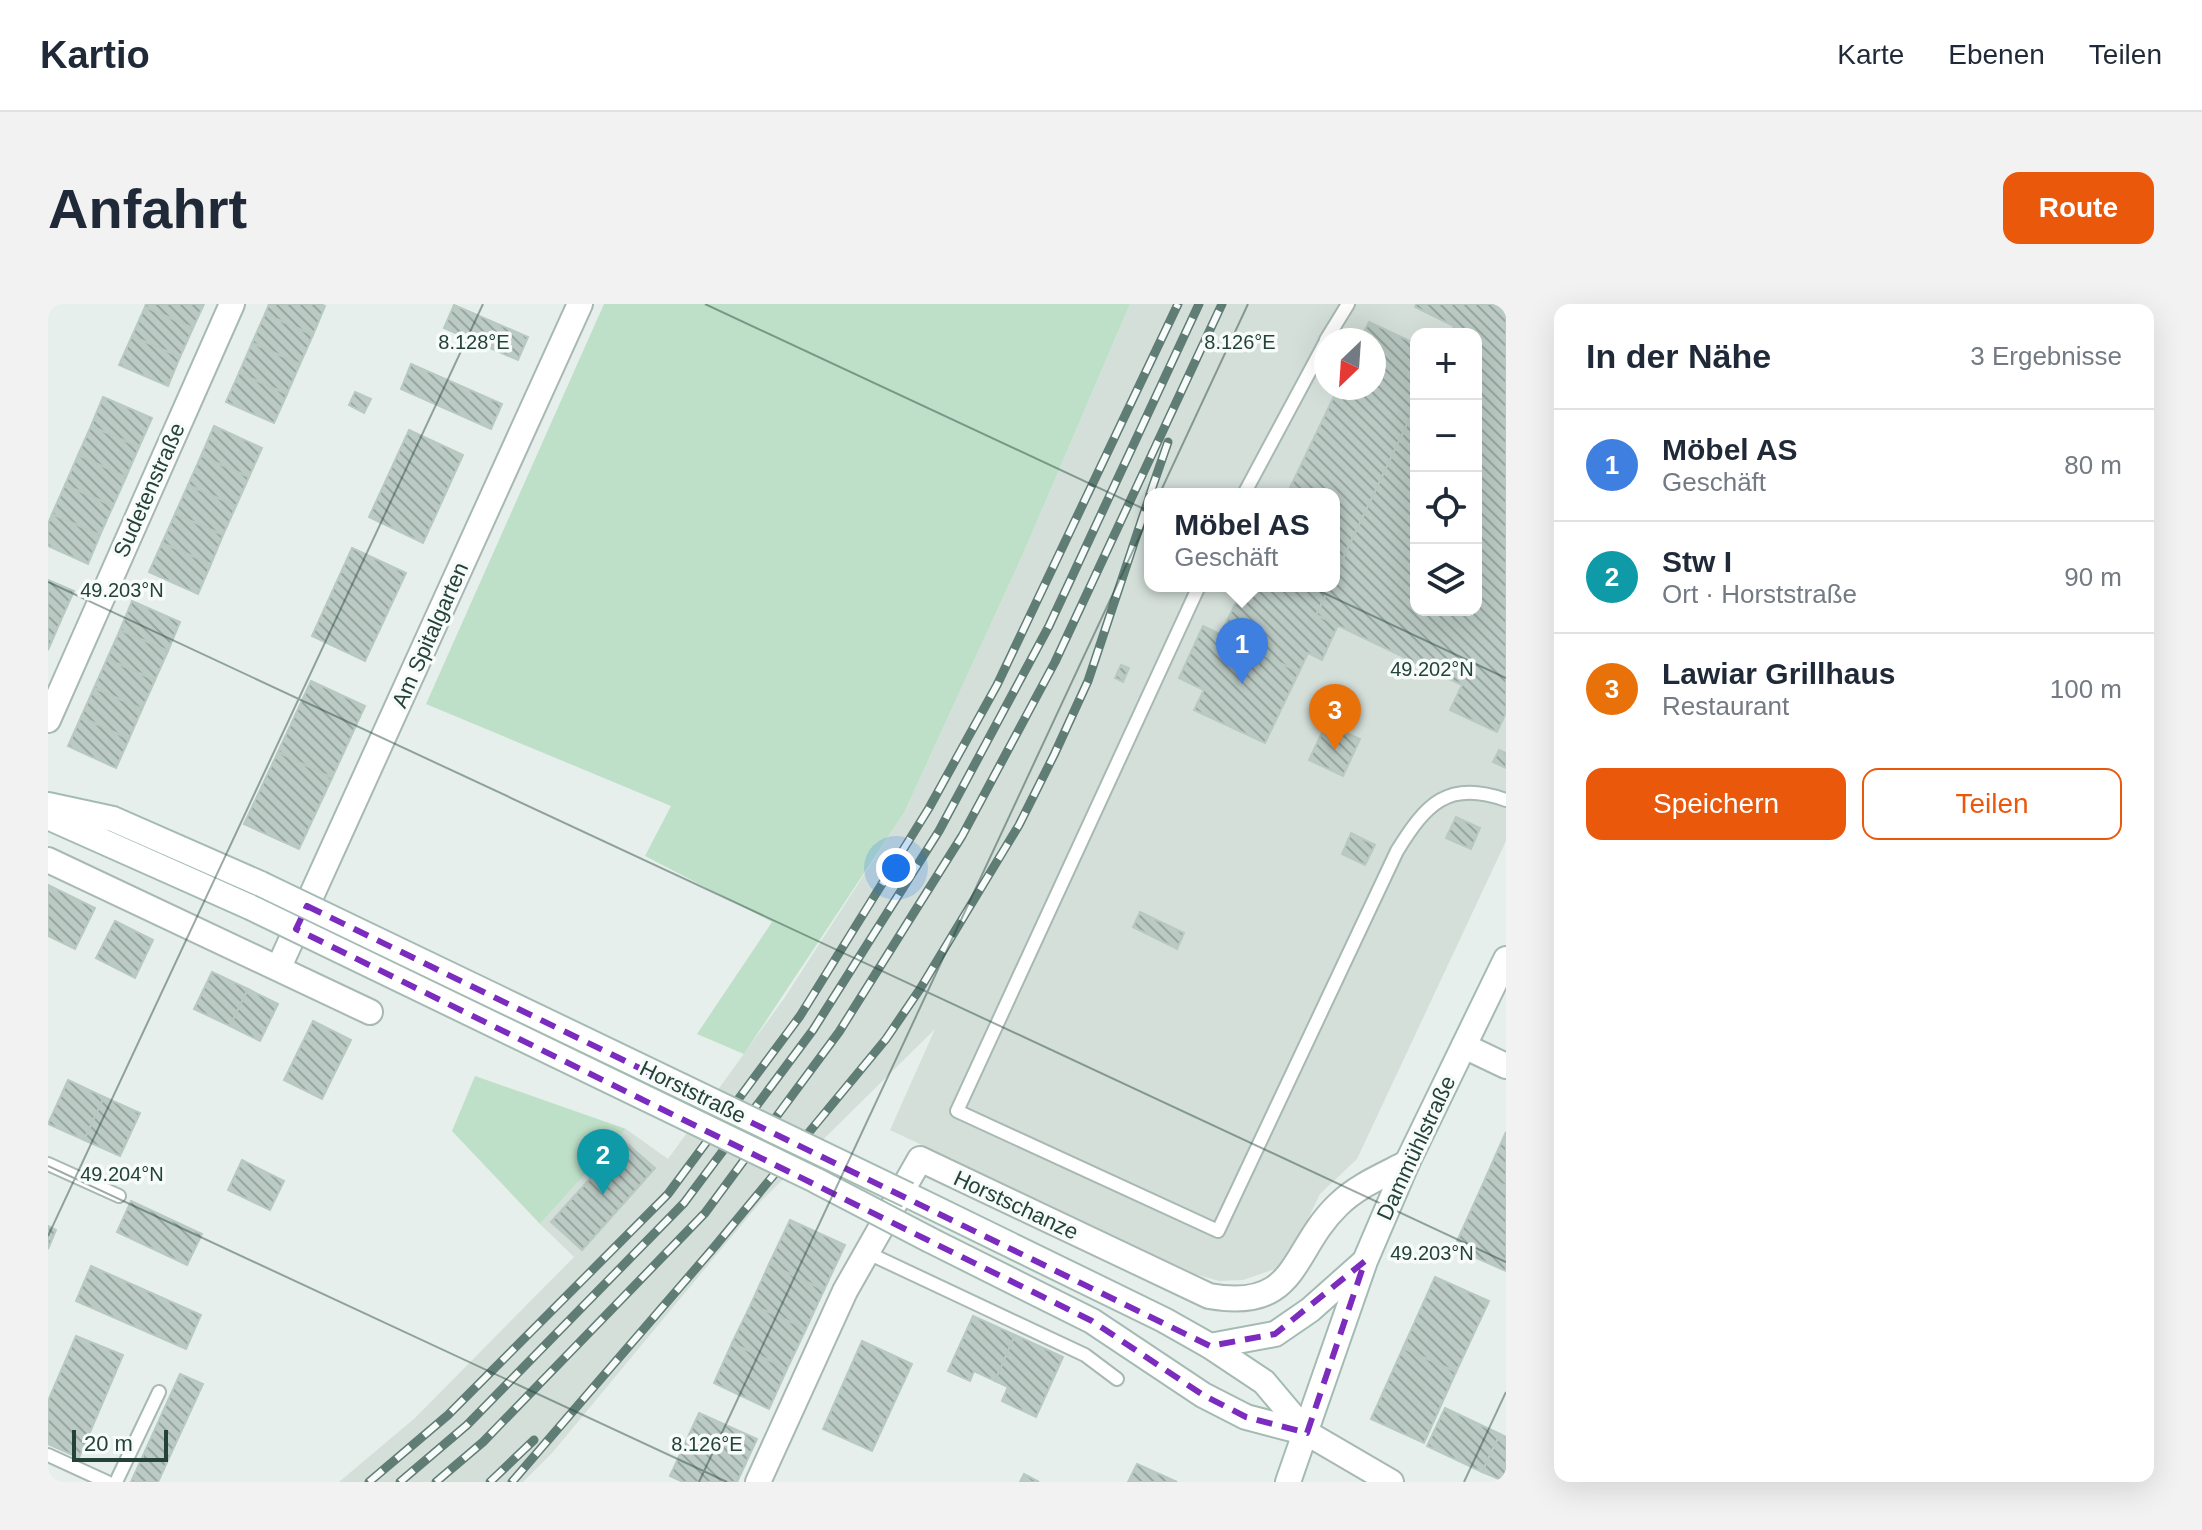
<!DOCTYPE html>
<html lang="de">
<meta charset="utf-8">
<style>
body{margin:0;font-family:Helvetica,sans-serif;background:#f2f2f3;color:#1f2937}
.controls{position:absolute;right:24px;top:24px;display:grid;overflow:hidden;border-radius:16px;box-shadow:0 8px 32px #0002}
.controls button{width:72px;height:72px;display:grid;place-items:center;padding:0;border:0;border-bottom:2px solid #e0e1e3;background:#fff;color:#1f2937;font:40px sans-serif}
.compass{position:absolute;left:1266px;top:24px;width:72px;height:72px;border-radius:50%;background:#fff;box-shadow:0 8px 32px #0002;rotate:205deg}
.scale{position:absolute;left:24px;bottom:20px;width:96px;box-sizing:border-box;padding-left:8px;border:4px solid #24423a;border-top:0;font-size:22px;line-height:28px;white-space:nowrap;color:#24423a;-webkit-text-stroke:6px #f7fbf9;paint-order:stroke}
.you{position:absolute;left:848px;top:564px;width:28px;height:28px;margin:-20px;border:6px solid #fff;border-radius:50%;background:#1a73e8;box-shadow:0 0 0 12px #1a73e833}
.badge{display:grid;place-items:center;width:52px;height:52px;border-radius:50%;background:#ea580c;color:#fff;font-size:26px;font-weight:700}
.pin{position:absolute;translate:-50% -66px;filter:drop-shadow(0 2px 4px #0008)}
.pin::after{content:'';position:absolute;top:42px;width:28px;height:24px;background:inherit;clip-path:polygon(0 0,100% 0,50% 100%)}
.popup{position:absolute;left:1096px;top:184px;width:196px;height:104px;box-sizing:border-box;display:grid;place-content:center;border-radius:16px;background:#fff;filter:drop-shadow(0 2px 6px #0005);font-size:26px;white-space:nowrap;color:#747a83}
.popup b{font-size:30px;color:#1f2937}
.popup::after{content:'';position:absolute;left:50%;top:100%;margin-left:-16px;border:16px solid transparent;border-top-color:#fff}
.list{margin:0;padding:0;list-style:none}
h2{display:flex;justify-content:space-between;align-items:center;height:104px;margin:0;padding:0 32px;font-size:34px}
h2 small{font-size:26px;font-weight:400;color:#747a83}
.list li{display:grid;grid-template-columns:52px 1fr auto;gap:24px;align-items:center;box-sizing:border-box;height:112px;padding:0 32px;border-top:2px solid #e0e1e3}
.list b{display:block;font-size:30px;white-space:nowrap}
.list p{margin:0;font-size:26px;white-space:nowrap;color:#747a83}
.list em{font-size:26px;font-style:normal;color:#747a83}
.actions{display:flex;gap:16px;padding:24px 32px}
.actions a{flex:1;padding:18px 0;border:2px solid #ea580c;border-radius:16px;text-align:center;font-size:28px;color:#ea580c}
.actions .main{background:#ea580c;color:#fff}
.icon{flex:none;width:44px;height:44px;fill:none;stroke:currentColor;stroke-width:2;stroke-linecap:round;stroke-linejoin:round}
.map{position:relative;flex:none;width:1458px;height:1178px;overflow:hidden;border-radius:16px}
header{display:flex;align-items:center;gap:48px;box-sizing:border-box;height:112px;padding:0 40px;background:#fff;border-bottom:2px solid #e0e1e3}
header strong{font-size:38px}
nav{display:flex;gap:44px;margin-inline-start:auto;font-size:28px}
.intro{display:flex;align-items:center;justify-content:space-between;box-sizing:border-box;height:192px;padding:0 48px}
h1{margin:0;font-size:56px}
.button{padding:20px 36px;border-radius:16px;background:#ea580c;color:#fff;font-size:28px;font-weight:700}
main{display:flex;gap:48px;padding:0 48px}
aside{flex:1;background:#fff;border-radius:16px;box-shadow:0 8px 32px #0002}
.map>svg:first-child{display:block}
.built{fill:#d4dfda;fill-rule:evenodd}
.green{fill:#bfe0c8}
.building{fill:url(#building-back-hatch);stroke:#b8c9c2;stroke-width:2}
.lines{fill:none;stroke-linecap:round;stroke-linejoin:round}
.lane-casing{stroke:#a8b8b2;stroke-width:16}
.street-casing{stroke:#a8b8b2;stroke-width:28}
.secondary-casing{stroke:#a4bbb3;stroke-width:28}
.lane{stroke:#fff;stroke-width:12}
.street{stroke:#fff;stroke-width:24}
.secondary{stroke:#fff;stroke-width:24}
.rail-casing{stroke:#5f7d75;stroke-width:9}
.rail{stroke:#f7fbf9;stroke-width:6;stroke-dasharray:18;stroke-linecap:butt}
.secondary-bridge-casing{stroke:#a4bbb3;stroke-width:28;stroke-linecap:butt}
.secondary-bridge{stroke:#fff;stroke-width:24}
.marked{fill:none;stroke:#7b2cbf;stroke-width:6;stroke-dasharray:16 10;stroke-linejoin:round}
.ticks{fill:none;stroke:#24423a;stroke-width:2;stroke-opacity:0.45}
.labels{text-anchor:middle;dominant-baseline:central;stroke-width:7;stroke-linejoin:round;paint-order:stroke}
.street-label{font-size:22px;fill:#24423a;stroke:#f7fbf9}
.ticks-label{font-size:20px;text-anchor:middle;fill:#24423a;stroke:#f7fbf9;stroke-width:7;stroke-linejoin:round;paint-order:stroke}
</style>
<header>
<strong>Kartio</strong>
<nav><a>Karte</a><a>Ebenen</a><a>Teilen</a></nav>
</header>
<div class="intro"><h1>Anfahrt</h1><a class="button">Route</a></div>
<main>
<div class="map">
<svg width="1458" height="1178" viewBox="0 0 1458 1178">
<defs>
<pattern id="building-back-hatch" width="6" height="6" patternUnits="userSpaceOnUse" patternTransform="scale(2)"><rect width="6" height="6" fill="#bbcac4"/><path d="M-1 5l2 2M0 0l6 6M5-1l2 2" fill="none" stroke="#98a6a0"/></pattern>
</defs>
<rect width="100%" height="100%" fill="#e6efeb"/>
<!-- built -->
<path class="built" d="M 1082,0 L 1458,0 L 1458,537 L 1309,855 L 1272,890 L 1244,948 L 1227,965 L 1195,976 L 1171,977 L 1147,970 L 842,826 L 887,725 L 714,896 L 504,1149 L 475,1178 L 291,1178 L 367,1114 L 526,953 L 492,920 L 578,825 L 620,855 L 737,693 L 856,509 L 975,250 ZM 1368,30 L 1428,30 L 1428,306 L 1368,306 ZM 1278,36 L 1326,36 L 1326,84 L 1278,84 ZM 1102,190 L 1286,190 L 1286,282 L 1102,282 Z"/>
<!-- green -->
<g class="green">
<polygon points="556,0 1082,0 975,250 856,509 696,750 649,730 724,618 597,552 623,502 378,400"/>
<polygon points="427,772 578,825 492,920 404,827"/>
</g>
<!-- building -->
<g class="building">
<polygon points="98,0 156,0 145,24 97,3"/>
<polygon points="221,0 272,0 277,2 265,31 217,10"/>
<polygon points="1368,0 1458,0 1458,409 1449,428 1402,406 1414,381 1268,311 1282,282 1286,282 1286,273 1368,101 1368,306 1428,306 1428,30 1402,30 1406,22 1367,3"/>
<polygon points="406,1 480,33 470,56 396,24"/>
<polygon points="97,3 145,24 132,53 84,32"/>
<polygon points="217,10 265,31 252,60 204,39"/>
<polygon points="1321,18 1368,40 1368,101 1286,273 1286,190 1239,190 1290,84 1326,84 1326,36 1312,36"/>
<polygon points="84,32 132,53 120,82 71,61"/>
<polygon points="204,39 252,60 239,90 191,69"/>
<polygon points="363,60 454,100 443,125 353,85"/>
<polygon points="191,69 239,90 226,119 178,98"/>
<polygon points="307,88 323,95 316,109 301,101"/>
<polygon points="55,93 104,114 91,143 43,122"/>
<polygon points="43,122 91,143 78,173 30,151"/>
<polygon points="166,122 214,144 201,173 153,152"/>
<polygon points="361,126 415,151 375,239 321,213"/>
<polygon points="30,151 78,173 65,202 17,181"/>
<polygon points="153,152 201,173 188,202 140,181"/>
<polygon points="17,181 65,202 52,231 4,210"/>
<polygon points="140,181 188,202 175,231 127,210"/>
<polygon points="4,210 52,231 40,260 0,242 0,220"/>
<polygon points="127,210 175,231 163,260 114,239"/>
<polygon points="114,239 163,260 150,290 101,268"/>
<polygon points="304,244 358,269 317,357 264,332"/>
<polygon points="0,276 26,287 13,316 0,311"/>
<polygon points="1196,282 1282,282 1268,311 1290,321 1274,356 1260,349 1251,368 1172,331"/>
<polygon points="84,297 132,318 120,347 72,326"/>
<polygon points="0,311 13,316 0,346"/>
<polygon points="1155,322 1251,368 1217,439 1146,406 1156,386 1131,374"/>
<polygon points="72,326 120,347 107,376 59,355"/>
<polygon points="59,355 107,376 94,405 46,384"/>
<polygon points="1073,361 1081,364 1075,378 1067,374"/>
<polygon points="263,377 317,402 284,474 230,448"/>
<polygon points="46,384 94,405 81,435 33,413"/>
<polygon points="33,413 81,435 68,464 20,442"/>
<polygon points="1278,420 1312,435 1295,472 1261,456"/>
<polygon points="1451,446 1458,449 1458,464 1445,458"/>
<polygon points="230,448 284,474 251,545 196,520"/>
<polygon points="1408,513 1432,524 1423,545 1398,534"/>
<polygon points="1303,529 1327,541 1317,561 1294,550"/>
<polygon points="0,581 47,604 27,645 0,632"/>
<polygon points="1092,608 1136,629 1129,645 1085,623"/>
<polygon points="67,617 105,636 87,674 48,654"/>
<polygon points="164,668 200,685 182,722 146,705"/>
<polygon points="200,685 230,700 212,737 182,722"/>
<polygon points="265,717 303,736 274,795 236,776"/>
<polygon points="20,776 56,793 36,836 0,820"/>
<polygon points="56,793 92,809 72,852 36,836"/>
<polygon points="1458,828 1458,882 1438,873"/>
<polygon points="576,837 607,864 534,946 503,918"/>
<polygon points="194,856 236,877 222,906 180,886"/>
<polygon points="1438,873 1458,882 1458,967 1406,944"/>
<polygon points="83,897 154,930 139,961 69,928"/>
<polygon points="742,916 797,941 776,986 721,960"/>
<polygon points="0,922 8,926 0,945"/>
<polygon points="721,960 776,986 758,1025 703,1000"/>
<polygon points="43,962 153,1011 138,1045 28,997"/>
<polygon points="1387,973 1441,997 1408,1068 1355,1044"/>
<polygon points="703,1000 758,1025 739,1065 684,1039"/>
<polygon points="925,1012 967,1031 947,1077 926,1067 922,1077 900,1067"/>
<polygon points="967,1031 1015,1053 988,1113 954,1097 960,1083 947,1077"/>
<polygon points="28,1032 75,1051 31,1154 0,1140 0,1097"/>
<polygon points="814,1037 864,1060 824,1147 775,1125"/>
<polygon points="684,1039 739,1065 721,1105 666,1079"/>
<polygon points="1355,1044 1408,1068 1376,1139 1323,1115"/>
<polygon points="132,1070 155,1080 110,1178 83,1178"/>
<polygon points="1397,1104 1452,1130 1434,1168 1379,1142"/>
<polygon points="651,1109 709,1135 689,1178 635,1178 622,1172"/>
<polygon points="1452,1130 1458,1133 1458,1178 1434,1168"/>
<polygon points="1089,1160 1129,1178 1080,1178"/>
<polygon points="976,1170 991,1178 972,1178"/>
</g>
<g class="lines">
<defs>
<g id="lane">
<polyline points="1278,36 1300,0"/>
<polyline points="1196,190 1278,37"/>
<path d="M 1151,282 L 909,807 L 1170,927 L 1349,547 C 1378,500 1400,475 1458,496"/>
<polyline points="0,860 71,892"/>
<polyline points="820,949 1037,1051 1069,1075"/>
<polyline points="0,1151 59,1178"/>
<polyline points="68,1178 111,1088"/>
</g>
<g id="street">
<polyline points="0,416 184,0"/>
<polyline points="0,556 322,708"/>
<polyline points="231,663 532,0"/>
<polyline points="1416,742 1458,762"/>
<polyline points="1259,1129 1343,1178"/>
<path d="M 710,1178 L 797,987 L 872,855 L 1161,992 C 1251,1008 1242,947 1290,901 C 1309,882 1336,871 1359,859"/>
</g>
<g id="secondary">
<polyline points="0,501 65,515 213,580"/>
<polyline points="0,513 202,603"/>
<polyline points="860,891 1116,1016 1162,1042 1216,1078 1259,1129"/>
<polyline points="882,936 1044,1017 1155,1091 1198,1113 1259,1129"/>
<polyline points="1162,1042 1227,1030 1262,1006 1316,958"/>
<polyline points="1240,1178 1317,957 1359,859 1458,655"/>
</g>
</defs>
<!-- lane casing -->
<use href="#lane" class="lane-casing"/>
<!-- street casing -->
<use href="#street" class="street-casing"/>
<!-- secondary casing -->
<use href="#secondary" class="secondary-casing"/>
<!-- lane -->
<use href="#lane" class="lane"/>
<!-- street -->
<use href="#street" class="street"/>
<!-- secondary -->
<use href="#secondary" class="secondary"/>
<defs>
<g id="rail">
<polyline points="1102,190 1120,138"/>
<polyline points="321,1178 400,1111 620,890 752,712 881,504 949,381 1130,0"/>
<polyline points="352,1178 419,1121 636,899 765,726 891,527 1001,322 1151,0"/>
<polyline points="388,1178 435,1138 657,909 791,728 914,532 1007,358 1174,0"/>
<polyline points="442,1178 486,1136"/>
<polyline points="464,1178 668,941 838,735 872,685 971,521 1006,451 1040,377 1102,191"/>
</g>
</defs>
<!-- rail casing -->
<use href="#rail" class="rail-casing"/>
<!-- rail -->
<use href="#rail" class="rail"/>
<defs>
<g id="secondary-bridge">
<polyline points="213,580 860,891"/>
<polyline points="202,603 767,876 882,936"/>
</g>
</defs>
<!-- secondary-bridge casing -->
<use href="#secondary-bridge" class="secondary-bridge-casing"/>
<!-- secondary-bridge -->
<use href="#secondary-bridge" class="secondary-bridge"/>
</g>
<!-- marked area -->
<path class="marked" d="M 259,602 L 1162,1042 L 1227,1030 L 1317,957 L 1259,1129 L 1198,1113 L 1155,1091 L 1044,1017 L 248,625 Z"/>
<!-- ticks -->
<path class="ticks" d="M 657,0 L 1458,374M 0,278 L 1458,958M 0,862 L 679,1178M 0,932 L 435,0M 651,1178 L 1200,0M 1416,1178 L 1458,1088"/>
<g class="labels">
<!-- street labels -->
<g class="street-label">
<text transform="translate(101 186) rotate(-66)">Sudetenstraße</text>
<text transform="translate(382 331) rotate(-66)">Am Spitalgarten</text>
<text transform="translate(645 788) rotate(26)">Horststraße</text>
<text transform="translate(1368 844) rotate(-65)">Dammühlstraße</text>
<text transform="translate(968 901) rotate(25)">Horstschanze</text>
</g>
</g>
<g class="ticks-label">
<text x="426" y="45">8.128°E</text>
<text x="1192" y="45">8.126°E</text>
<text x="74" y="293">49.203°N</text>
<text x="1384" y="372">49.202°N</text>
<text x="74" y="877">49.204°N</text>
<text x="1384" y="956">49.203°N</text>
<text x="659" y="1147">8.126°E</text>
</g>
</svg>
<div class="controls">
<button>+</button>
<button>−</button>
<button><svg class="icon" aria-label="locate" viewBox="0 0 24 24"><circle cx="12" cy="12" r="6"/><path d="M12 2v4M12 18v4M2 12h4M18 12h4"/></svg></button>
<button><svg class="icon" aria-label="layers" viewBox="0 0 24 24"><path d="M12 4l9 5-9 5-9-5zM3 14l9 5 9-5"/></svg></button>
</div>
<svg class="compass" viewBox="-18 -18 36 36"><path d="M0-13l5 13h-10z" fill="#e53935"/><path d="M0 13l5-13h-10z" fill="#747a83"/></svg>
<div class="scale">20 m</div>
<div class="you"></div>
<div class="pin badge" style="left:1194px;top:380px;background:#3f7fe0">1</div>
<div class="popup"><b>Möbel AS</b>Geschäft</div>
<div class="pin badge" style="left:555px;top:891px;background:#0f9aa8">2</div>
<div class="pin badge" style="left:1287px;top:446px;background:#e8710a">3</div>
</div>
<aside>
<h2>In der Nähe<small>3 Ergebnisse</small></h2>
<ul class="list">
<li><span class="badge" style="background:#3f7fe0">1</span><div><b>Möbel AS</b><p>Geschäft</p></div><em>80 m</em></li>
<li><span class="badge" style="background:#0f9aa8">2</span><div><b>Stw I</b><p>Ort · Horststraße</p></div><em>90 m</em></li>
<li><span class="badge" style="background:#e8710a">3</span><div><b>Lawiar Grillhaus</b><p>Restaurant</p></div><em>100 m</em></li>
</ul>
<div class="actions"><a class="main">Speichern</a><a>Teilen</a></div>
</aside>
</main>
